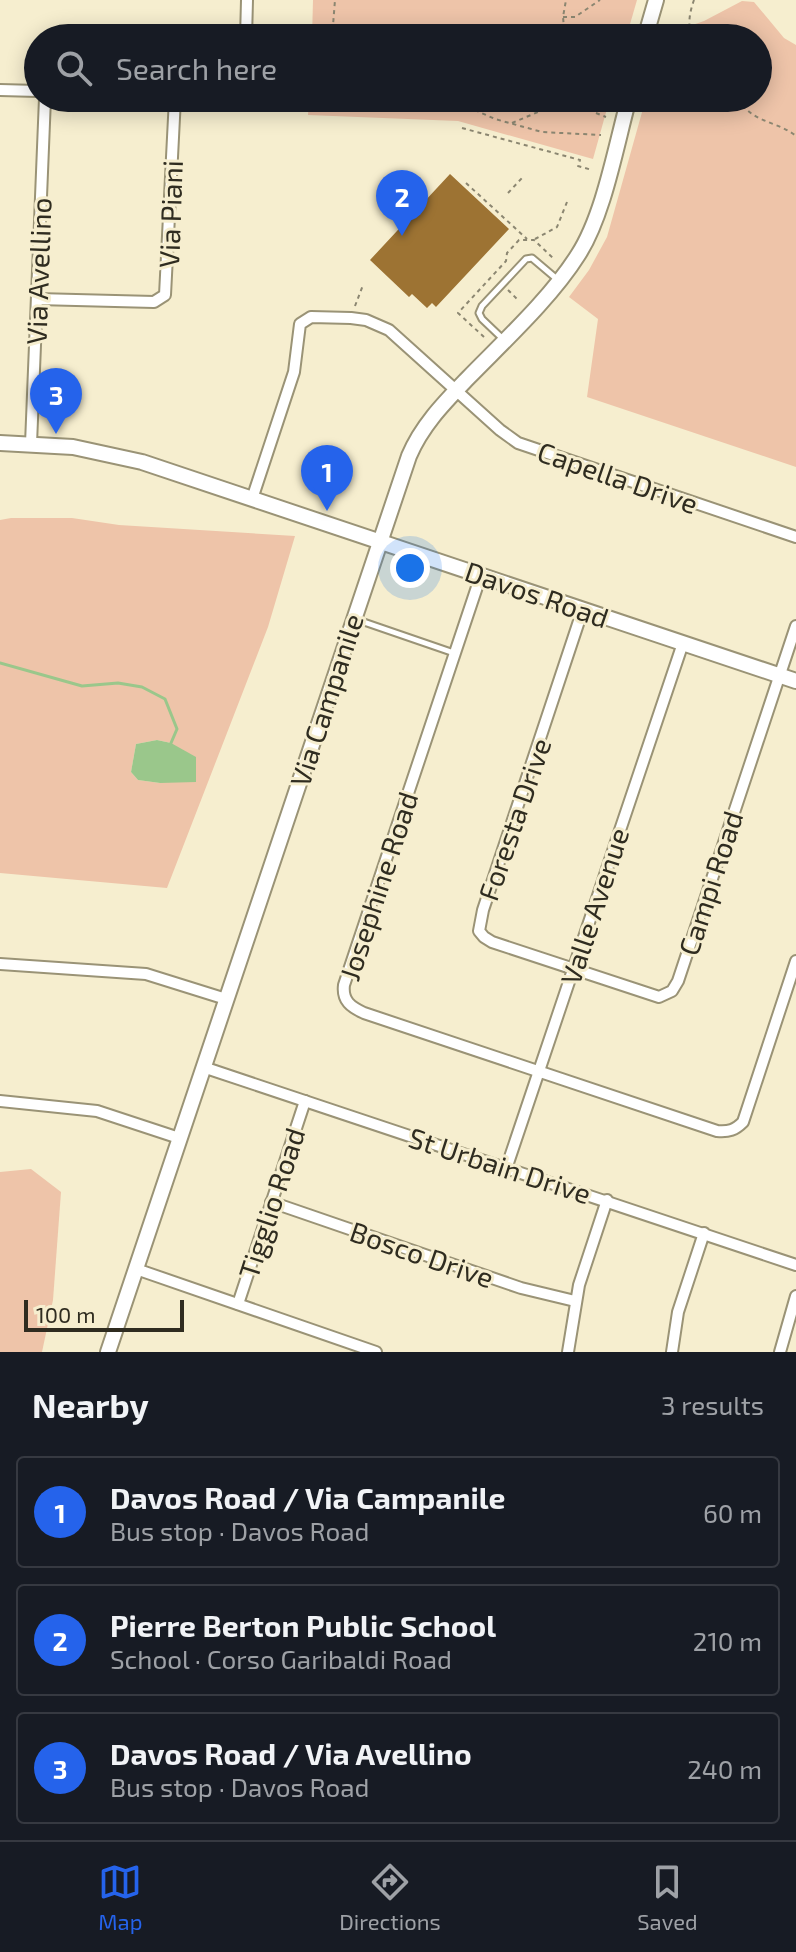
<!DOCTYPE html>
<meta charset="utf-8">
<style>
body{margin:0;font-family:"Exo 2",sans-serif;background:#242831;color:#f1f3f6}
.scale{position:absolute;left:24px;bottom:20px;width:160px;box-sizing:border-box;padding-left:8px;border:4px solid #2f2c20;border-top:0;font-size:22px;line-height:28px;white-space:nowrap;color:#2f2c20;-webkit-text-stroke:6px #f6eecf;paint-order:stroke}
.you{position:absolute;left:410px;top:568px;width:28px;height:28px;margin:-20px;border:6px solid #fff;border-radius:50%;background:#1a73e8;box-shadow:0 0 0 12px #1a73e833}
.badge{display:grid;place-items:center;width:52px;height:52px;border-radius:50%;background:#2563eb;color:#fff;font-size:26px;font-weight:700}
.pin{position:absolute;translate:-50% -66px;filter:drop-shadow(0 2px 4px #0008)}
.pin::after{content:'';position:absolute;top:42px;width:28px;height:24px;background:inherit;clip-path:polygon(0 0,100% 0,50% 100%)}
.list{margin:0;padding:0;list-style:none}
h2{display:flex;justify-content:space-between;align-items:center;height:104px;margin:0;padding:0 32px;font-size:34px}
h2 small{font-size:26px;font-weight:400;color:#9ea1a6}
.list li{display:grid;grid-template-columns:52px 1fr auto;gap:24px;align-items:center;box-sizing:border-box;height:112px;margin:0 16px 16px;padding:0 16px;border:2px solid #363941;border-radius:8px}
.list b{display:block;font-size:30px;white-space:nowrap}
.list p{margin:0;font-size:26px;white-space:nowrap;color:#9ea1a6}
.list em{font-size:26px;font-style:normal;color:#9ea1a6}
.icon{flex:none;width:44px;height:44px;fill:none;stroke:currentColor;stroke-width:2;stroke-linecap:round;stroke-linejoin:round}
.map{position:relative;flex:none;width:796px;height:1352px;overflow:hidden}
.search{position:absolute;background:#171b24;box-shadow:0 4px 20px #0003;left:24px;right:24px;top:24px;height:88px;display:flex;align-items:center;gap:20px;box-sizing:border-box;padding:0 28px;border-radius:44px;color:#9ea1a6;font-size:30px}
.sheet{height:488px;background:#171b24}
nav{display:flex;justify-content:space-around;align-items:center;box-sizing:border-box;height:112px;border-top:2px solid #363941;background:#171b24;font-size:22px;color:#9ea1a6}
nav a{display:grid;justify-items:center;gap:4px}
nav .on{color:#2563eb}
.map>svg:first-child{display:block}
.green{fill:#eec4a9;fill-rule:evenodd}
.water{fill:#9ac78b}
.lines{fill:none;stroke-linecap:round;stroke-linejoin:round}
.stream{stroke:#9ac78b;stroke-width:3}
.building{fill:#9d7333}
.service-casing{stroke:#9a9376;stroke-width:9}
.minor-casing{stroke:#9a9376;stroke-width:14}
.tertiary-casing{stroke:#9a9376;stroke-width:18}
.path{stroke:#8b8671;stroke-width:2;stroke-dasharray:4 4;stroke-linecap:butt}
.service{stroke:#fff;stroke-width:5}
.minor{stroke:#fff;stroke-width:10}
.tertiary{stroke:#fff;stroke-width:14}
.labels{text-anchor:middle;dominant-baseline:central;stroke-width:6;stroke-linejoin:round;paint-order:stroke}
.street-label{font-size:28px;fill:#2f2c20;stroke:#f6eecf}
</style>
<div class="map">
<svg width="796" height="1352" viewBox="0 0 796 1352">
<rect width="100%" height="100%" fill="#f6eecf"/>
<!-- green -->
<g class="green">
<polygon points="313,0 637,0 626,38 312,38"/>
<polygon points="742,1 754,2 784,38 796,45 796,467 587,397 598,319 569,297 589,270 607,237 646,98 758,98 758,38 670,38 678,30 704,21"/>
<polygon points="309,98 610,98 593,159 458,121 308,115"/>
<path d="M 11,518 L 72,518 L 119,525 L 295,536 L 268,627 L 167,888 L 0,873 L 0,520 ZM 157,740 L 171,743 L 160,783 L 138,780 L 131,772 L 136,744 Z"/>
<polygon points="31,1169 61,1192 53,1300 42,1352 0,1352 0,1172"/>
</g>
<!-- water -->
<polygon class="water" points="157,740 171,743 196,757 196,782 160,783 138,780 131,772 136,744"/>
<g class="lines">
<!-- stream -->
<polyline class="stream" points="0,663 82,686 118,683 142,687 165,699 177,729 171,743"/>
</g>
<!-- building -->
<polygon class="building" points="450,174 509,229 436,307 432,303 427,308 412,294 409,297 370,260"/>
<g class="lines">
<defs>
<g id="service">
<polyline points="504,340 482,319 479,313 482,306 526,259 532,258 558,280"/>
<polyline points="358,620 454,653"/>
</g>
<g id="minor">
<polyline points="246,38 247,0"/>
<polyline points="0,90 38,91"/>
<polyline points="200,98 230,98"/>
<polyline points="37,299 154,302 165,295 175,98"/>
<polyline points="31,444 45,98"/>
<polyline points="252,499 294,372 300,324 311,317 351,318 366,320 389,330 500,430 518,443 796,537"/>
<path d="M 481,575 L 344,985 C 342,1001 351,1007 364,1013 L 717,1131 C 729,1132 735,1130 743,1122 L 796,961"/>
<polyline points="583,609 483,910 479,931 484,937 492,942 659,997 672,991 678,981 796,626"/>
<polyline points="0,964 146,974 226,999"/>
<polyline points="203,1067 796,1265"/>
<polyline points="0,1101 97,1111 179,1138"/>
<polyline points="506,1169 683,643"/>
<polyline points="271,1202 521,1288 575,1301"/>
<polyline points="136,1269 376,1352"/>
<polyline points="238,1304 305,1101"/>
<polyline points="568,1352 579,1285 607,1200"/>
<polyline points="672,1352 678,1312 704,1233"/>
<polyline points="780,1352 796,1296"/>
</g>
<g id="tertiary">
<polyline points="645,38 656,0"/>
<polyline points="0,443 73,447 142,462 796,681"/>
<path d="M 108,1352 L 409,456 C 422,425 445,402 468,378 C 503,342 551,298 578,255 C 604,215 616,145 629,98"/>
</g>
</defs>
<!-- service casing -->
<use href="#service" class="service-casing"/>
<!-- minor casing -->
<use href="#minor" class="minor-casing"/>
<!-- tertiary casing -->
<use href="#tertiary" class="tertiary-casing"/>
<!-- path -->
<g class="path">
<path d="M 694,0 C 690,11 686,28 694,38"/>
<polyline points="563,17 575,17 600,0"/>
<polyline points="332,38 335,0"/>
<polyline points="565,38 563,17 566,0"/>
<polyline points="354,98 371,98"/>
<polyline points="437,98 459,103 495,119 542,132 601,135"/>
<path d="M 739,98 C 750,123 776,120 796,136"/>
<polyline points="596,113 606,117"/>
<polyline points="512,123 538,112 553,98"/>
<polyline points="462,128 580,160 578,166 592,170"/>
<polyline points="466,183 527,239"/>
<polyline points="508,193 522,178"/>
<polyline points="535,239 557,227 567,202"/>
<polyline points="508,290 518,300"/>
<polyline points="355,306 363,285"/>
<polyline points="484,337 458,313 506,261 507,253 519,240 534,240 555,260"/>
</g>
<!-- service -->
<use href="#service" class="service"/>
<!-- minor -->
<use href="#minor" class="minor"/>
<!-- tertiary -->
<use href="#tertiary" class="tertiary"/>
</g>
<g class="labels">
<!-- street labels -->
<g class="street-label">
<text transform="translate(170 214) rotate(-88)">Via Piani</text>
<text transform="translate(38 271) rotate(-88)">Via Avellino</text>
<text transform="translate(618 477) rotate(19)">Capella Drive</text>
<text transform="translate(537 594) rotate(19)">Davos Road</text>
<text transform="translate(326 700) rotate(-72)">Via Campanile</text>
<text transform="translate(514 819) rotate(-71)">Foresta Drive</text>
<text transform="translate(710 883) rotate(-72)">Campi Road</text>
<text transform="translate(378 886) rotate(-72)">Josephine Road</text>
<text transform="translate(594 906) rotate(-72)">Valle Avenue</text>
<text transform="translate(500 1165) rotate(18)">St Urbain Drive</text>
<text transform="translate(271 1203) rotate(-72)">Tigglio Road</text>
<text transform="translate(422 1254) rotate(19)">Bosco Drive</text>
</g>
</g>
</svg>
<div class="scale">100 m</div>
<div class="you"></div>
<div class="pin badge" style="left:327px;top:511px">1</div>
<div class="pin badge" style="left:402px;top:236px">2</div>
<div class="pin badge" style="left:56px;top:434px">3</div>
<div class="search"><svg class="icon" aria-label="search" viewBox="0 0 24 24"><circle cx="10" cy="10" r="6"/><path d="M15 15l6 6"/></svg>Search here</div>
</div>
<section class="sheet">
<h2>Nearby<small>3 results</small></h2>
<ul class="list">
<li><span class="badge">1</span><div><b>Davos Road / Via Campanile</b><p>Bus stop · Davos Road</p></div><em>60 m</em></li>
<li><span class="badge">2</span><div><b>Pierre Berton Public School</b><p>School · Corso Garibaldi Road</p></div><em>210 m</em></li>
<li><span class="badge">3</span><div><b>Davos Road / Via Avellino</b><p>Bus stop · Davos Road</p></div><em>240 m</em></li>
</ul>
</section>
<nav>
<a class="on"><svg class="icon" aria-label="map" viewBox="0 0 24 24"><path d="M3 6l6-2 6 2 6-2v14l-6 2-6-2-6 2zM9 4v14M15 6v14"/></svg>Map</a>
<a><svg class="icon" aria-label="directions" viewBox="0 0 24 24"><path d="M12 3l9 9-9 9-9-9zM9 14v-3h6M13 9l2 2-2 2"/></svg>Directions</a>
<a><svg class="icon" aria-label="saved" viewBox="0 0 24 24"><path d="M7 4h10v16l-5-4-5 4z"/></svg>Saved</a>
</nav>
